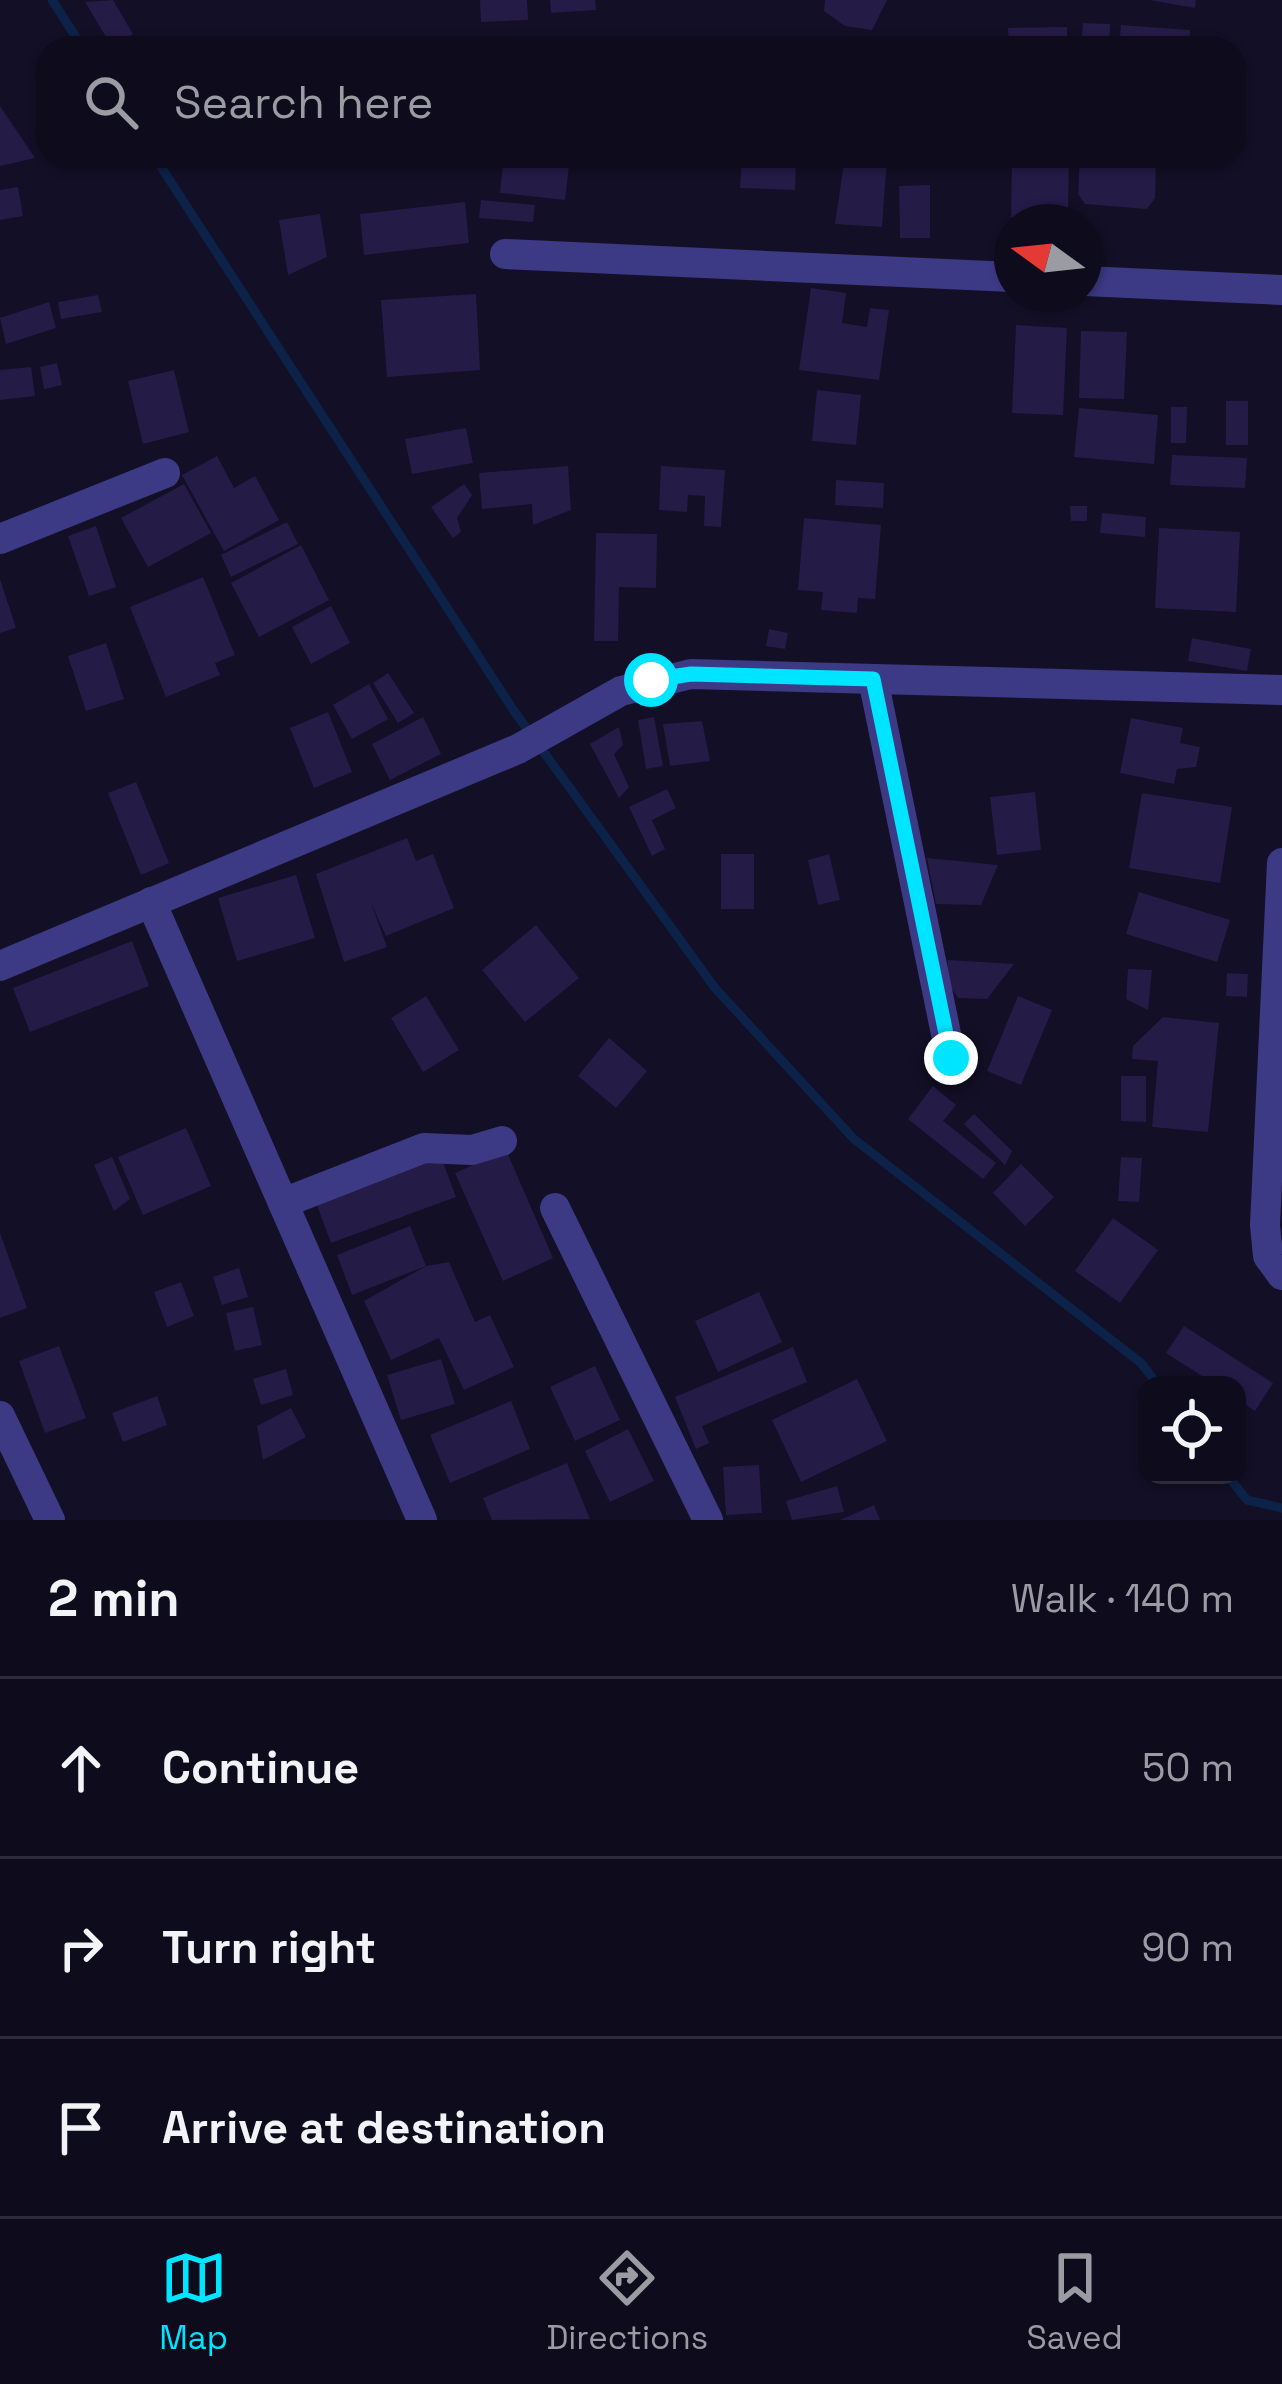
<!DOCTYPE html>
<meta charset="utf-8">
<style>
body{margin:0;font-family:"Space Grotesk",sans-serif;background:#1c1929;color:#f1f3f6}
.controls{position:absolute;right:36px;bottom:36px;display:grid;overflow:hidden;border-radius:24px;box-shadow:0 3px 9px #0004}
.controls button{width:108px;height:108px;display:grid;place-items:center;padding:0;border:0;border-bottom:3px solid #2e2b3b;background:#0e0b1c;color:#f1f3f6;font:60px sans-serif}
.compass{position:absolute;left:994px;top:204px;width:108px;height:108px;border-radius:50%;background:#0e0b1c;box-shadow:0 3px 9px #0004;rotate:285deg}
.stop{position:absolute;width:36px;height:36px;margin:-27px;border:9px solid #00e5ff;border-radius:50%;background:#fff}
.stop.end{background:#00e5ff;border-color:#fff;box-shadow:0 3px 12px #0008}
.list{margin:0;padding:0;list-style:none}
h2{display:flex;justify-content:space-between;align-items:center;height:156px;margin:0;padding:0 48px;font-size:51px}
h2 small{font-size:39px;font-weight:400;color:#9b9ba3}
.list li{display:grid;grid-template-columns:78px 1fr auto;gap:36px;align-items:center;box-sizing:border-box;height:180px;padding:0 48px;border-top:3px solid #2e2b3b}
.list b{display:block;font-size:45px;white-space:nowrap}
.list em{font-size:39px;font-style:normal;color:#9b9ba3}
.icon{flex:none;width:66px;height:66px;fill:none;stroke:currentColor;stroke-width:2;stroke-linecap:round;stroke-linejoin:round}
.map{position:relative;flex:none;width:1282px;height:1520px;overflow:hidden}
.search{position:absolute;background:#0e0b1c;box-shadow:0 3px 9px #0004;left:36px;right:36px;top:36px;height:132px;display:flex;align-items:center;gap:30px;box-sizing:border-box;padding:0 42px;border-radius:36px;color:#9b9ba3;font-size:45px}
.sheet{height:696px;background:#0e0b1c}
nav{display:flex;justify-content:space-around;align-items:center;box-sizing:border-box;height:168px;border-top:3px solid #2e2b3b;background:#0e0b1c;font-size:33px;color:#9b9ba3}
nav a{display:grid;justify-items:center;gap:6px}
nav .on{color:#00e5ff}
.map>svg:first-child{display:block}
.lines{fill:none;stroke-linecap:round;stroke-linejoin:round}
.stream{stroke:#0c2248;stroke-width:9}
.building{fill:#241b47}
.minor{stroke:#3d3a85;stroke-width:30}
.route{stroke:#00e5ff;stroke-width:15}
</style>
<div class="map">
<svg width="1282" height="1520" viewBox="0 0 1282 1520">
<rect width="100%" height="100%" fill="#130f26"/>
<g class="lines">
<!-- stream -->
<g class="stream">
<polyline points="52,0 83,48"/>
<polyline points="154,156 514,711 715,988 854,1139 1141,1363 1158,1385"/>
<polyline points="1227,1475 1247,1500 1282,1508"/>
</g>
</g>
<!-- building -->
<g class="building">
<polygon points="113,0 133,34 112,47 85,2"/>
<polygon points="480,0 527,0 528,20 481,22"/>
<polygon points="550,0 595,0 596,10 551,13"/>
<polygon points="825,0 887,0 872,30 845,26 824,11"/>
<polygon points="1149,0 1196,0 1195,8"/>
<polygon points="1083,23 1110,24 1109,48 1081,48"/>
<polygon points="1121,25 1190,30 1189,48 1119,48"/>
<polygon points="1067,27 1067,48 1009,48 1008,28"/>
<polygon points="398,36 399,48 355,48 354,38"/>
<polygon points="286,38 287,48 156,48 155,41"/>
<polygon points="0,106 35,158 0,166"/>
<polygon points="504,156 570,156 565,200 500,193"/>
<polygon points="742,156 796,156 795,190 740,188"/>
<polygon points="845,156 887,157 882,227 835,224"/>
<polygon points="908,156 957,156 957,163 908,162"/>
<polygon points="1012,156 1069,156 1068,217 1011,217"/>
<polygon points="1080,156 1156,156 1155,198 1147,209 1085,204 1078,194"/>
<polygon points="930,185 930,238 900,238 899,186"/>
<polygon points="18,187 23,216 0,220 0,190"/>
<polygon points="481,200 535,205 533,222 479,218"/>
<polygon points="465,202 469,243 364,255 360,214"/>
<polygon points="320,214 327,257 288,275 279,220"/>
<polygon points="811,288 846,293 842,323 867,327 870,308 889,310 879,380 799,370"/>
<polygon points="476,294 480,370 387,377 381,300"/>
<polygon points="98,295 102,312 61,319 58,302"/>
<polygon points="49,302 56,328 6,344 0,318"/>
<polygon points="1016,325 1067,328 1063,415 1012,413"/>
<polygon points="1081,331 1127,332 1124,399 1079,398"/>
<polygon points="57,363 62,385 44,389 40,367"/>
<polygon points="31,367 35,396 0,400 0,370"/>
<polygon points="174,370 189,432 143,444 128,381"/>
<polygon points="817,390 861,395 856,445 812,441"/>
<rect x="1226" y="401" width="22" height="44"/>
<polygon points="1171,407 1187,407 1186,443 1171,443"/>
<polygon points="1079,408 1158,415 1154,464 1074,457"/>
<polygon points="466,428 473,463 412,474 405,439"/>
<polygon points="1172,455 1247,458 1245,488 1170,485"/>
<polygon points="217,456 234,488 255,476 279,520 224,551 182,475"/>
<polygon points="568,466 571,510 533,525 532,504 482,509 479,473"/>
<polygon points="661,466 725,470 721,527 704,526 705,496 688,495 687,512 659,510"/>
<polygon points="836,480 884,483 883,508 835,505"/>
<polygon points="184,484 211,533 148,567 121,518"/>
<polygon points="464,484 472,495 457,518 461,532 453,538 431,507"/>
<polygon points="1070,506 1087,506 1087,521 1071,521"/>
<polygon points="1102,513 1146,517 1145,537 1100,533"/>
<polygon points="804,518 881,525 875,599 858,598 857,613 821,610 823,592 798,590"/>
<polygon points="287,522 298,544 231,577 221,555"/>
<polygon points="96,526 116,587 89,596 68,536"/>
<polygon points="1159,528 1240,532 1236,612 1155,608"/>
<polygon points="596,533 657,534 656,588 619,587 618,641 594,641"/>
<polygon points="301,545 329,600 259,637 231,583"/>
<polygon points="203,577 235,655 215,663 220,675 166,697 130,607"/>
<polygon points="0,579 16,628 0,633"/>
<polygon points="331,606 350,643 311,664 292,627"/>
<polygon points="769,629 788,633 785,649 766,646"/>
<polygon points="1192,638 1251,649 1247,671 1188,661"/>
<polygon points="106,643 124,699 86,711 68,656"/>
<polygon points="388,673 414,713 398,723 373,683"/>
<polygon points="369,684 388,719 352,739 333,705"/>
<polygon points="328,712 352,772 314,788 290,728"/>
<polygon points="423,717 441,754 390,780 372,744"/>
<polygon points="654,717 663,766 646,769 638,720"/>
<polygon points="1131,718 1183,728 1180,743 1200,747 1196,767 1177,769 1174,784 1120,773"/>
<polygon points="702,721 710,761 670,766 663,724"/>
<polygon points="619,727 623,745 614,754 629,787 619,798 590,744"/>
<polygon points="136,782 169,863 141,875 108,793"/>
<polygon points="667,789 676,808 652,820 665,849 652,856 629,807"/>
<polygon points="1035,792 1041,850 997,855 990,797"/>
<polygon points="1142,793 1232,807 1220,883 1129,868"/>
<polygon points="407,838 416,861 433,854 454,908 386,936 371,903 387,947 344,962 316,874"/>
<rect x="721" y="854" width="33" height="55"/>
<polygon points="829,854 840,900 818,905 808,860"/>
<polygon points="927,858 998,865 981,905 936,904"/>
<polygon points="296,875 315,938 237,961 218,898"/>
<polygon points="1139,892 1230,920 1217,962 1126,934"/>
<polygon points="536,925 579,978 525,1022 482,970"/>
<polygon points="132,941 149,986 30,1032 13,988"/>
<polygon points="948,960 1014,964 987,999 958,998 946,980"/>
<polygon points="1128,969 1152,970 1148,1010 1126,999"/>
<polygon points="1227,973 1248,974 1247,997 1226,996"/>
<polygon points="426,996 459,1050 423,1072 391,1018"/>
<polygon points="1018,996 1052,1010 1021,1085 987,1071"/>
<polygon points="1163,1017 1219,1023 1208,1132 1152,1127 1158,1061 1132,1059 1133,1046"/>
<polygon points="609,1038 647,1071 616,1108 578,1076"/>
<polygon points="1121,1076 1146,1076 1146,1122 1121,1121"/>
<polygon points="933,1086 956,1105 943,1121 996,1163 983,1179 908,1119"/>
<polygon points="974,1114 1012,1151 1005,1165 964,1124"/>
<polygon points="186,1128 211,1186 143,1215 118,1157"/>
<polygon points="506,1150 553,1258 503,1281 455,1173"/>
<polygon points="439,1151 456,1197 331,1243 314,1197"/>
<polygon points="112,1157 130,1199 114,1211 94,1165"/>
<polygon points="1121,1157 1142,1158 1139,1202 1118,1201"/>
<polygon points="1021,1164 1054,1197 1025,1226 993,1193"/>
<polygon points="1113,1218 1158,1250 1120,1303 1075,1271"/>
<polygon points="410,1226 426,1266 352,1295 337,1255"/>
<polygon points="0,1233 27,1308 0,1318"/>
<polygon points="449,1262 475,1322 490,1315 514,1367 464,1390 439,1338 391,1360 364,1301 426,1266"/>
<polygon points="239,1268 248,1297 222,1305 213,1277"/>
<polygon points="181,1282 194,1316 167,1327 154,1292"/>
<polygon points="759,1292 782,1342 718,1372 695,1321"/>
<polygon points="253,1307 262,1345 235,1351 226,1313"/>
<polygon points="1184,1326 1273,1383 1255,1411 1237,1399 1237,1385 1216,1385 1166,1353"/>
<polygon points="59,1346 86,1418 45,1433 19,1361"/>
<polygon points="793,1347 807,1382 702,1426 709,1443 696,1449 675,1397"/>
<polygon points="441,1359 455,1404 401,1420 387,1375"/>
<polygon points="595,1366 620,1420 575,1441 550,1387"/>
<polygon points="286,1369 293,1395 261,1405 253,1379"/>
<polygon points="857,1379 887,1441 801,1482 772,1420"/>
<polygon points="157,1396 167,1425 123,1442 112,1413"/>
<polygon points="511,1401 530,1449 450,1483 430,1435"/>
<polygon points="291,1408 306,1437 263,1460 257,1426"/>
<polygon points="628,1429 654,1481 610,1502 585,1451"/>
<polygon points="567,1463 590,1519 492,1520 483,1498"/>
<polygon points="759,1465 762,1513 726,1515 723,1467"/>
<polygon points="837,1486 844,1512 792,1520 786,1501"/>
<polygon points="874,1505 880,1520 840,1520"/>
</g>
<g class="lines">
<!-- minor -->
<g class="minor">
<polyline points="505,254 1012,277"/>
<polyline points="1084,281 1282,290"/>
<polyline points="0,539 165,473"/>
<polyline points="873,679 951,1058"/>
<polyline points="1282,863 1265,1225 1268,1256 1282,1275"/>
<polyline points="151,902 422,1520"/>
<polyline points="0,966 518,749 621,691 691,674 1282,690"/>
<polyline points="283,1203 424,1148 472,1150 502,1141"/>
<polyline points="555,1208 708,1520"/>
<polyline points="0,1416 50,1520"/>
</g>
</g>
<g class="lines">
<!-- route -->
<polyline class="route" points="651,680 691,674 873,679 951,1058"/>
</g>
</svg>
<div class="controls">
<button><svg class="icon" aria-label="locate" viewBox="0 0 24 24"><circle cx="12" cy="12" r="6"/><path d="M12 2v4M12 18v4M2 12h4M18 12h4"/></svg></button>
</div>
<svg class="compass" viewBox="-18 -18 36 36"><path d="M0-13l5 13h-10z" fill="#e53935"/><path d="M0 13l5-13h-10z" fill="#9b9ba3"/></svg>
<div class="stop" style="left:651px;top:680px"></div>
<div class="stop end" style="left:951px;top:1058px"></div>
<div class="search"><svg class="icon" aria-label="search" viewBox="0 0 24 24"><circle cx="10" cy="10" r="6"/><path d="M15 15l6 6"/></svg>Search here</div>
</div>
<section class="sheet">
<h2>2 min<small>Walk · 140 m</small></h2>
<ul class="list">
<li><svg class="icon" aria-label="ahead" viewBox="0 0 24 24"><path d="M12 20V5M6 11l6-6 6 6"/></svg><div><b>Continue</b></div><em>50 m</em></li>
<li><svg class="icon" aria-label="right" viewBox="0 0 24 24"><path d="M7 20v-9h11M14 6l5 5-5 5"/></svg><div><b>Turn right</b></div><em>90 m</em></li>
<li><svg class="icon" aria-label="arrive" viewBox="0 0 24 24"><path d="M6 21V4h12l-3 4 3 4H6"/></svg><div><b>Arrive at destination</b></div></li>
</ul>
</section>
<nav>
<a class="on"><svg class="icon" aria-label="map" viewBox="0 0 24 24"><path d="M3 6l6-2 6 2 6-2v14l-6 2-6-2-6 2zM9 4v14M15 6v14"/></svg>Map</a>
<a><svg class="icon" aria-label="directions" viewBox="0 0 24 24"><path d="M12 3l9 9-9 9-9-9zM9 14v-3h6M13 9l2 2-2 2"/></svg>Directions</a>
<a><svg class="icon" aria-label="saved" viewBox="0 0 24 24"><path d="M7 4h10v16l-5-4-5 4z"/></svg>Saved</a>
</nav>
